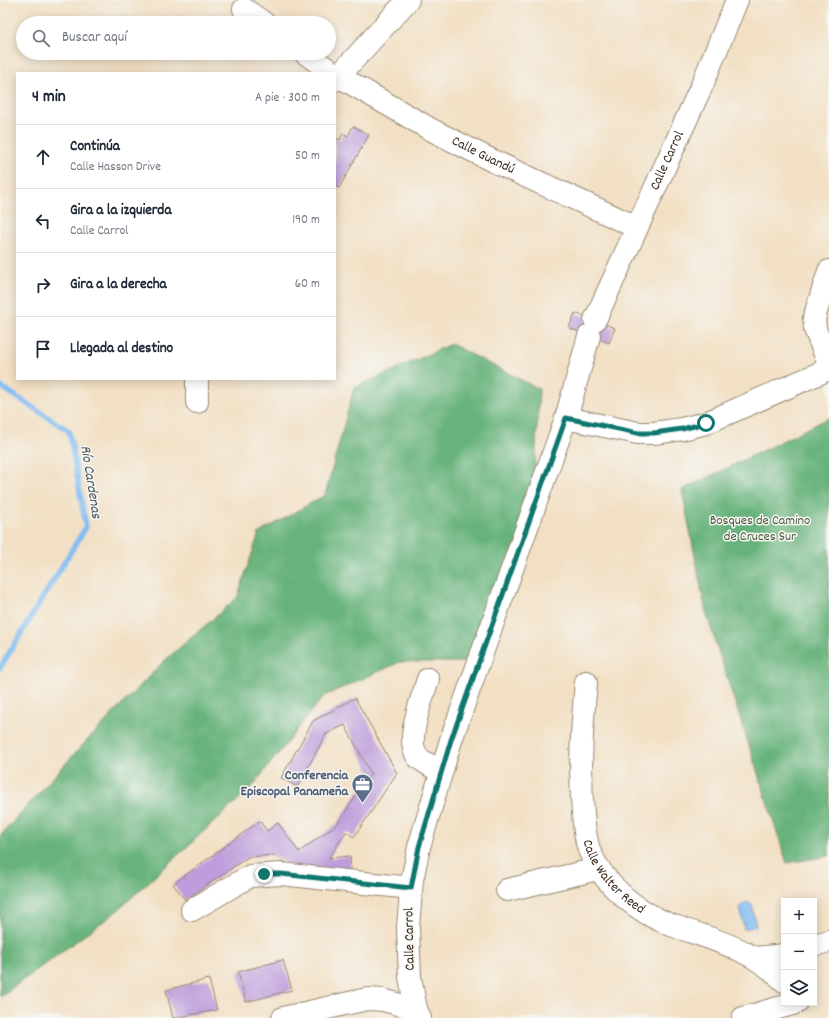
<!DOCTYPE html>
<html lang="es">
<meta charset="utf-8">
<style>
body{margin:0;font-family:Dekko,sans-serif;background:#f2f2f3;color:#1f2937}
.controls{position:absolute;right:12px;bottom:12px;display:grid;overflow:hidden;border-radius:0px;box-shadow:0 2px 10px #0003}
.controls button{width:36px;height:36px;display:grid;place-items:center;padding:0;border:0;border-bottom:1px solid #e0e1e3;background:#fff;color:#1f2937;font:20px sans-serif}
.stop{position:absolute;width:12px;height:12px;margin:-9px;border:3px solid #0f766e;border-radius:50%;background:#fff}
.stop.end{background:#0f766e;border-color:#fff;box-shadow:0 1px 4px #0008}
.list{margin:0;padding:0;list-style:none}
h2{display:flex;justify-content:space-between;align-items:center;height:52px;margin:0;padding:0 16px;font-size:17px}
h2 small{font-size:13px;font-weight:400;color:#747a83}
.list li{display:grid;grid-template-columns:26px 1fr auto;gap:12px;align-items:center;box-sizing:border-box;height:64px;padding:0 16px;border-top:1px solid #e0e1e3}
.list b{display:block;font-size:15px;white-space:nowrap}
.list p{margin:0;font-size:13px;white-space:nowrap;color:#747a83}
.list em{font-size:13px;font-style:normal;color:#747a83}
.icon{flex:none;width:22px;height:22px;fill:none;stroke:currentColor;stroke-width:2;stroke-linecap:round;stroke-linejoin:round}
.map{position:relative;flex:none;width:829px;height:1018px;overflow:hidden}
.search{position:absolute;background:#fff;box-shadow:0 2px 10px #0003;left:16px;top:16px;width:320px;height:44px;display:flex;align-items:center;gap:10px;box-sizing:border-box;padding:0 14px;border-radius:22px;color:#747a83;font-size:15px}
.panel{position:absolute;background:#fff;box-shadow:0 2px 10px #0003;left:16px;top:72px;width:320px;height:308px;border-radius:0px}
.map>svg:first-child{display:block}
.forest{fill:#68b37c;stroke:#526e4d}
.water{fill:#7fbcf2;stroke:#5d7388}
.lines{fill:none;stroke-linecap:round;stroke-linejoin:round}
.stream{stroke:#7fbcf2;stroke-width:5.5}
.building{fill:#bd9ddb}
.minor-casing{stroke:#968571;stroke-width:24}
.minor{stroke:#fff;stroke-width:22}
.route{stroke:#0f766e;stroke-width:5}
.labels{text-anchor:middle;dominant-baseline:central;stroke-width:3;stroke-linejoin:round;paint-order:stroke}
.street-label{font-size:14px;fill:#3b2a1e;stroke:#f6f6f2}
.park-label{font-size:14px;fill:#505c41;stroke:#f6f6f2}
.service-label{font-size:14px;font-weight:bold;fill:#4e5e75;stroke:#f6f6f2;text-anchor:end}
.water-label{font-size:15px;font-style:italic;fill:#4f565e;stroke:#f6f6f2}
</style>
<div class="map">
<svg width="829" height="1018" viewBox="0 0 829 1018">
<rect width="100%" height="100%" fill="#f6f6f2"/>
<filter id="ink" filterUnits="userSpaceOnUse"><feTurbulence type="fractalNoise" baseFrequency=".025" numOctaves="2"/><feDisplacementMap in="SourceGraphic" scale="8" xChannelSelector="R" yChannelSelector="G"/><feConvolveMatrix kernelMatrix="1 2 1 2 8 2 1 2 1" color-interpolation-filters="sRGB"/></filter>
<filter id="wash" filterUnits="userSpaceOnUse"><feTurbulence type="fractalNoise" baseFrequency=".012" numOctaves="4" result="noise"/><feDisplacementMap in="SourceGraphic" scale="16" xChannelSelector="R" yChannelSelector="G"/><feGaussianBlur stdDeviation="0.9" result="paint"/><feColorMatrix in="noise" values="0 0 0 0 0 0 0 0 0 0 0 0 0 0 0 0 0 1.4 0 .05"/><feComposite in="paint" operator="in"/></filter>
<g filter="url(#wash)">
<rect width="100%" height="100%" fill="#f2e0c4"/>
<!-- forest -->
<g class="forest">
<polygon points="451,344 539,389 532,530 469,662 400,662 324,696 251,788 116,912 0,997 0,836 76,752 164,661 237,598 259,533 325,495 354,388"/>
<polygon points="829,418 829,856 787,863 706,613 682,490"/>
</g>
<!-- water -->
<polygon class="water" points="747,902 752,905 756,927 744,929 740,907"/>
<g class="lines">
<!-- stream -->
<polyline class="stream" points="0,386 69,431 86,527 0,668"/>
</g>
<g id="blocks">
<!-- building -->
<g class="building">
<polygon points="353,126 369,135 339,188 335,186 335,138 340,140 343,133 348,136"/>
<polygon points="575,313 615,328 609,343 569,328"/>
<polygon points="355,698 397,773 354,837 346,832 329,858 350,856 351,873 298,870 273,855 248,857 185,900 173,884 260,821 267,831 278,823 299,852 337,824 371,774 345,725 326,734 297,787 281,778 313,721"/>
<polygon points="283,960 292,990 246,1002 238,972"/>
<polygon points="209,979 217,1010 173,1018 166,990"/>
</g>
</g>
</g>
<g filter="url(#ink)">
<use href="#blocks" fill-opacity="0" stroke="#968571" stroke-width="1"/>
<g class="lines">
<defs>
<g id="minor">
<polyline points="244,9 264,23"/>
<polyline points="305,53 333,73"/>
<path id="s1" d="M 335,74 L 430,129 L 491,160 L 636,227"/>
<polyline points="335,80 408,0"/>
<polyline points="829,271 814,318 815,329 829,364"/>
<path id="s2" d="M 595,320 L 702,85 L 737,0"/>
<polyline points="197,402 197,379"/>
<polyline points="566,418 638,433 654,433 682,429 706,423 829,369"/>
<path d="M 428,679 C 423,697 404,741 418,757 C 424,763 434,767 441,772"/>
<path id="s3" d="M 586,682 C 582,726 579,769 583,813 C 584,825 585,840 590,852 C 604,885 637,912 671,925 C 714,940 751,948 784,981"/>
<polyline points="507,890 598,869"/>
<polyline points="192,910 250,876 281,874 411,888"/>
<polyline points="814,945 829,941"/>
<polyline points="755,958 784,955"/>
<polyline points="283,1018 367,999 383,1000 416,1009"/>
<polyline points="420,1018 416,1009 410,977 408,927 412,880 419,847 451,740 566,418 589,336"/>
<polyline points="743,1018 796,1003"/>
</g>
</defs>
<!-- minor casing -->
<use href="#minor" class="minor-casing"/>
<!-- minor -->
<use href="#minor" class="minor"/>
</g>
</g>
<g class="lines" filter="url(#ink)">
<!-- route -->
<polyline class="route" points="264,874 281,874 411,888 419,847 451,740 566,418 638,433 654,433 682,429 706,423"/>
</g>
<!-- icons -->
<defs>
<symbol id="office-pin" viewBox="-11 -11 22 30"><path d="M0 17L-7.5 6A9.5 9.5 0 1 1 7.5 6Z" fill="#5c6f8a" stroke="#f6f6f2"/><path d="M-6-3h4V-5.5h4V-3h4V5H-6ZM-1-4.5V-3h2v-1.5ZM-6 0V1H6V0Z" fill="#fff"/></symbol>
</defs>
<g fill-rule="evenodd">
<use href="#office-pin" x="350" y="772" width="25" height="34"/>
</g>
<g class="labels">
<!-- street labels -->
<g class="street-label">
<text stroke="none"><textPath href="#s1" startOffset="169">Calle Guandú</textPath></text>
<text stroke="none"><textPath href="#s2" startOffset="175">Calle Carrol</textPath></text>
<text stroke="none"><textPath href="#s3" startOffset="205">Calle Walter Reed</textPath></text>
<text transform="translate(410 939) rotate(-91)">Calle Carrol</text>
</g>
<!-- park labels -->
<g class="park-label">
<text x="760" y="521">Bosques de Camino<tspan x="760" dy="16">de Cruces Sur</tspan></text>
</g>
<!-- service labels -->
<g class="service-label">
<text x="348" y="776">Conferencia<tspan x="348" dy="16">Episcopal Panameña</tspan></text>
</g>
<!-- water labels -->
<g class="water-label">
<text transform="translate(90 482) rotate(81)">Río Cardenas</text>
</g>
</g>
</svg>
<div class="controls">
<button>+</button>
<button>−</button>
<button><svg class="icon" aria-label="layers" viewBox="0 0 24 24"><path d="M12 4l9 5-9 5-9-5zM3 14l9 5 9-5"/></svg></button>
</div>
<div class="stop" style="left:706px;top:423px"></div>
<div class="stop end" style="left:264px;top:874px"></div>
<div class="search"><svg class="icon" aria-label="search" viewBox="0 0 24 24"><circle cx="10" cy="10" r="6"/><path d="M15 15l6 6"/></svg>Buscar aquí</div>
<section class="panel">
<h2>4 min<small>A pie · 300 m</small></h2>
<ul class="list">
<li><svg class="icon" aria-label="ahead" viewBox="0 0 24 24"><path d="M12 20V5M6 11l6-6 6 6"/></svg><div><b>Continúa</b><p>Calle Hasson Drive</p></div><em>50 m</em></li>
<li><svg class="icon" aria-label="left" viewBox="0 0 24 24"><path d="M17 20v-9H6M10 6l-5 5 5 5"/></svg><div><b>Gira a la izquierda</b><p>Calle Carrol</p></div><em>190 m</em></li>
<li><svg class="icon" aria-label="right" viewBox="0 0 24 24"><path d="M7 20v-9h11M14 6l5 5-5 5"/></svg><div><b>Gira a la derecha</b></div><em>60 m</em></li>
<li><svg class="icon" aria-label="arrive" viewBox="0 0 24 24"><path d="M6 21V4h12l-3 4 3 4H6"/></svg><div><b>Llegada al destino</b></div></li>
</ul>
</section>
</div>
